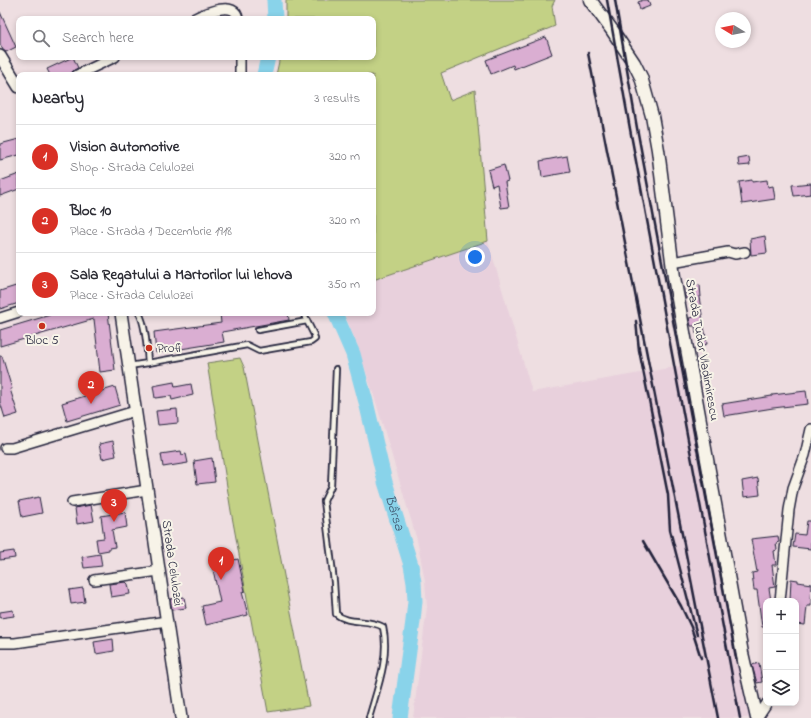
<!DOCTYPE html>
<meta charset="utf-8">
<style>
body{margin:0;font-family:"Indie Flower",sans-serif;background:#f2f2f3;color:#2b2b33}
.controls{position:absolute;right:12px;bottom:12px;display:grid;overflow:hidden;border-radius:8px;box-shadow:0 2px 6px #0003}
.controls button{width:36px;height:36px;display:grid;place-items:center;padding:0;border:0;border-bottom:1px solid #e1e1e2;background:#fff;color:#2b2b33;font:20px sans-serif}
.compass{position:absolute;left:715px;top:12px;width:36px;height:36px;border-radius:50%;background:#fff;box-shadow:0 2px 6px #0003;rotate:280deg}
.you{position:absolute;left:475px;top:257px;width:14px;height:14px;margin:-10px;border:3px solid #fff;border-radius:50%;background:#1a73e8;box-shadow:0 0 0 6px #1a73e833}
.badge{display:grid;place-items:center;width:26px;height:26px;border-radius:50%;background:#d93025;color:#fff;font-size:13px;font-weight:700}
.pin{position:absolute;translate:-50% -33px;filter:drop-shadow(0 1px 2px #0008)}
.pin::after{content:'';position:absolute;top:21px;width:14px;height:12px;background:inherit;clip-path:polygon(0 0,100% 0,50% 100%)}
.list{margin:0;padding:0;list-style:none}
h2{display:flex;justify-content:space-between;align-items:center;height:52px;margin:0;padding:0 16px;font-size:17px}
h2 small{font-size:13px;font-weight:400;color:#7c7c81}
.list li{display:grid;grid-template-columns:26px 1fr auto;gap:12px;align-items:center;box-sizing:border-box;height:64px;padding:0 16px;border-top:1px solid #e1e1e2}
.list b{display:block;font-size:15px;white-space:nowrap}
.list p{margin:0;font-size:13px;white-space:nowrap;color:#7c7c81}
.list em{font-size:13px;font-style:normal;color:#7c7c81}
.icon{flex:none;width:22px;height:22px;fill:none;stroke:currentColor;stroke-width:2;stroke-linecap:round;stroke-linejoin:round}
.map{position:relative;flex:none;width:811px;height:718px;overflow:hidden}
.search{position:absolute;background:#fff;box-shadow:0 2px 6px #0003;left:16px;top:16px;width:360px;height:44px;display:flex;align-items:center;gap:10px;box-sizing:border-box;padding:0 14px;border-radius:8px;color:#7c7c81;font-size:15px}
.panel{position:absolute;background:#fff;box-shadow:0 2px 6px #0003;left:16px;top:72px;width:360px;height:244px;border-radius:8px}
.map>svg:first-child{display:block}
.built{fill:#e8d0dc}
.green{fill:#c3d185;stroke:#727a60}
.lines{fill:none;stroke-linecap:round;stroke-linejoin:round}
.river{stroke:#89d3ea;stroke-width:15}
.building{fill:#daaed2;stroke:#22223b}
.service-casing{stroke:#22223b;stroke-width:8}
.minor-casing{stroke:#22223b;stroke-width:12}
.tertiary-casing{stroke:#22223b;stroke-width:14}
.secondary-casing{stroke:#22223b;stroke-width:15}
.service{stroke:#f7f3e8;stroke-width:4.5}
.minor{stroke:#f7f3e8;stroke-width:9}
.tertiary{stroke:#f7f3e8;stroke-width:11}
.secondary{stroke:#f7f3e8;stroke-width:12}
.rail{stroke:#22223b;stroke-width:2.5}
.poi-dot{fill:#c8321e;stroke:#f7f3e8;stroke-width:1.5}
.labels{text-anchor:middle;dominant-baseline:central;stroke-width:4;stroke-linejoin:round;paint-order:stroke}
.poi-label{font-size:13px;fill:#22223b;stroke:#f7f3e8}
.street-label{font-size:13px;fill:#22223b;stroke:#f7f3e8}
.water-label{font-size:14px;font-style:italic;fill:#415770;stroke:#f7f3e8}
</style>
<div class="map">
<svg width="811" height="718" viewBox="0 0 811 718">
<rect width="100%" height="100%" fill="#eedee1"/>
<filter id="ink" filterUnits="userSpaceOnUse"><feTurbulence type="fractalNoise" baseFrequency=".025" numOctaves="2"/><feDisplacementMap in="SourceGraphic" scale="8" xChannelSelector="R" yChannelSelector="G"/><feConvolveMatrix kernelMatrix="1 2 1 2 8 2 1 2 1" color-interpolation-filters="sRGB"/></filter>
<g filter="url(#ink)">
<!-- built -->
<polygon class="built" points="488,241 532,392 686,365 751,718 413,718 427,607 425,581 417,540 375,399 356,342 344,313 373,313 373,280"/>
<!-- green -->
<g class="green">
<polygon points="286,0 555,0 552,6 555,26 441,73 450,100 475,90 488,241 373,280 373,75 276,75 280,57 373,57 373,19 286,19"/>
<polygon points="240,358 244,367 309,706 268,712 231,511 207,363"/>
</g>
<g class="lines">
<!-- river -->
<g class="river">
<polyline points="274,0 275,19"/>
<polyline points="264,75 268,57"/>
<path id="s1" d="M 335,313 L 353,354 L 366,402 L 385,482 L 411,565 L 414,582 L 415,601 L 413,621 L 400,718"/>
</g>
</g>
<!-- building -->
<g class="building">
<polygon points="643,0 648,0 650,6 640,10 638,2"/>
<polygon points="0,12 16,47 6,52 3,50 0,44"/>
<polygon points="546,37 552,54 514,69 513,65 491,74 486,60"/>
<polygon points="73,57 78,68 74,70 71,73 68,75 50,75 47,69"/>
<polygon points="19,139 19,155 0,160 0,144"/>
<polygon points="567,156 570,172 542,177 540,161"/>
<polygon points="749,157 750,165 739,166 738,159"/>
<polygon points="504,165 508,181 505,182 509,207 501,208 497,184 492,186 488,170"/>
<polygon points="19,174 19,189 0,196 0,181"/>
<polygon points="752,180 752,182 767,180 768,187 773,186 775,199 742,204 739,182"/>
<polygon points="811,183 811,194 794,196 792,185"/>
<polygon points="765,236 767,253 751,255 750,239"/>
<polygon points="19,285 19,303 0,309 0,291"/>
<polygon points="700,285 701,297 699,297 707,344 701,346 699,333 696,334 695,326 691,326 689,318 694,317 691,298 686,299 685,287"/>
<polygon points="49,313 108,313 115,370 100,372 94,319 0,346 0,330 50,315"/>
<polygon points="220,313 288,313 289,320 222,332 224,342 156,353 154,332 221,323"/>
<polygon points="0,356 2,356 12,389 10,389 18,414 5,418 0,402"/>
<polygon points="174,382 175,387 191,384 193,395 172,400 171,396 155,398 153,386"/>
<polygon points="115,387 120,405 67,421 62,403"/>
<polygon points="806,391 808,404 773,408 724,416 722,404 772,396 772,395"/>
<polygon points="177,409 178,423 158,425 156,411"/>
<polygon points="113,441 116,456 102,459 99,444"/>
<polygon points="181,451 182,455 186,454 188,463 163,467 161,454"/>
<polygon points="212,458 215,482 197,484 194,461"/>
<polygon points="758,478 760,495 744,497 742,481"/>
<polygon points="39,497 42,513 22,517 19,501"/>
<polygon points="91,505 94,521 77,524 75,508"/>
<polygon points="125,512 127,527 112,530 115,547 109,548 109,550 98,552 96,539 104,538 101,516"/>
<polygon points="807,521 811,521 811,549 793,547 795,534 805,535"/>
<polygon points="778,536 779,542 776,543 777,550 774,551 776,565 772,565 775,587 769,588 771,601 766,601 766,627 762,627 757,590 754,590 752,573 757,572 751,539"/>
<polygon points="14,551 15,558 0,560 0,553"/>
<polygon points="100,554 102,566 84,568 82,557"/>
<polygon points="238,559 245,591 242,592 248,615 206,625 202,606 220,602 212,565"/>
<polygon points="791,579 798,580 798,582 811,584 810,599 811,599 811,606 807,606 805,625 796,624 796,601 790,601"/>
<polygon points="126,582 128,584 130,594 111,597 109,584"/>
<polygon points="83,588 85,602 71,604 69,590"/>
<polygon points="184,597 186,608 172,610 170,599"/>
<polygon points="13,610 14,616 0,618 0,612"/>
<polygon points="113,639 114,651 96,654 94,642"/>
<polygon points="759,663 762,682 757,683 752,665"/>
</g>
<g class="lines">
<defs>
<g id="service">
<polyline points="258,330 307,321"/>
<polyline points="148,363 247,345 259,351 311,342 315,339 314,335 303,313"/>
<path d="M 129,366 L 148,363 C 147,349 146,325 139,313"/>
<path d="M 336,369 L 331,486 L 324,501 L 334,582 L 336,614 C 349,625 368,618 383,627 C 390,657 377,689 369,718"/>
</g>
<g id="minor">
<path d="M 193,19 C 207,12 236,0 238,19"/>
<polyline points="240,57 240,75"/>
<polyline points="77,75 115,57"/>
<polyline points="672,262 728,252 735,254 745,252"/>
<polyline points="0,318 19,312"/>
<polyline points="5,448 12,448 135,411"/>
<polyline points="72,502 147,490"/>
<polyline points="94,580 159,571"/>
<polyline points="780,601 789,510 793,488 805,455 811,429"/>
<polyline points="0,643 15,643 167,621"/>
<polyline points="757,718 767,703"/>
</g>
<g id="tertiary">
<polyline points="0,56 19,87"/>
<polyline points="121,313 181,718"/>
</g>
<polyline id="secondary" points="590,0 612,30 634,63 641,77 652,116 658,150 674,277 742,653 757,718"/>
</defs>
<!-- service casing -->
<use href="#service" class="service-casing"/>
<!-- minor casing -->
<use href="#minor" class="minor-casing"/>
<!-- tertiary casing -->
<use href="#tertiary" class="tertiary-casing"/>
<!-- secondary casing -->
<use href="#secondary" class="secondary-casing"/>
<!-- service -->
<use href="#service" class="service"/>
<!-- minor -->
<use href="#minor" class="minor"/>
<!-- tertiary -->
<use href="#tertiary" class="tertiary"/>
<!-- secondary -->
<use href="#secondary" class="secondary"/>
<!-- rail -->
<g class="rail">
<polyline points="607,0 630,129 740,718"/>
<polyline points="615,0 637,128 737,663"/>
<polyline points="588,53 718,718"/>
<polyline points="636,321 639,350 668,495 670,530 697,635"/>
<polyline points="643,541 681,606 691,627 701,658"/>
</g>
</g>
</g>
<!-- markers -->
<g class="poi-dot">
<circle cx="42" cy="326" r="4"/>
<circle cx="149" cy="348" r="4"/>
</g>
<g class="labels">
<!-- poi labels -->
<g class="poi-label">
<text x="42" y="340">Bloc 5</text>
<text x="157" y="348" text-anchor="start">Profi</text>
</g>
<!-- street labels -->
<g class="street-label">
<text transform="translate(702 350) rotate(80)">Strada Tudor Vladimirescu</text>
<text transform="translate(172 563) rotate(82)">Strada Celulozei</text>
</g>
<!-- water labels -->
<g class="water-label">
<text stroke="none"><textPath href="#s1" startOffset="209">Bârsa</textPath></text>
</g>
</g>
</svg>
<div class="controls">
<button>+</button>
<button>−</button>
<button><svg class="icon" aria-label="layers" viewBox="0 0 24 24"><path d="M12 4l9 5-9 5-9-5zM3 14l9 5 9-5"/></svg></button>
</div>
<svg class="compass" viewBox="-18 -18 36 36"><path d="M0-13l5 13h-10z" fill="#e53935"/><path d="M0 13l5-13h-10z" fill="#7c7c81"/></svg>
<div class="you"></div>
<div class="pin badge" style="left:221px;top:580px">1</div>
<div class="pin badge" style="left:91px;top:404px">2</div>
<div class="pin badge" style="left:114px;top:522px">3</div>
<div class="search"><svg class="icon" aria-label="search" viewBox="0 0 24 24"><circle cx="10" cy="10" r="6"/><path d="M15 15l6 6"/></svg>Search here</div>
<section class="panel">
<h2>Nearby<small>3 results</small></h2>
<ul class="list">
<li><span class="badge">1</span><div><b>Vision automotive</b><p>Shop · Strada Celulozei</p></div><em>320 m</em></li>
<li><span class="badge">2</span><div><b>Bloc 10</b><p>Place · Strada 1 Decembrie 1918</p></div><em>320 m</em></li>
<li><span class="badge">3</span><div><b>Sala Regatului a Martorilor lui Iehova</b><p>Place · Strada Celulozei</p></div><em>350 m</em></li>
</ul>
</section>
</div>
